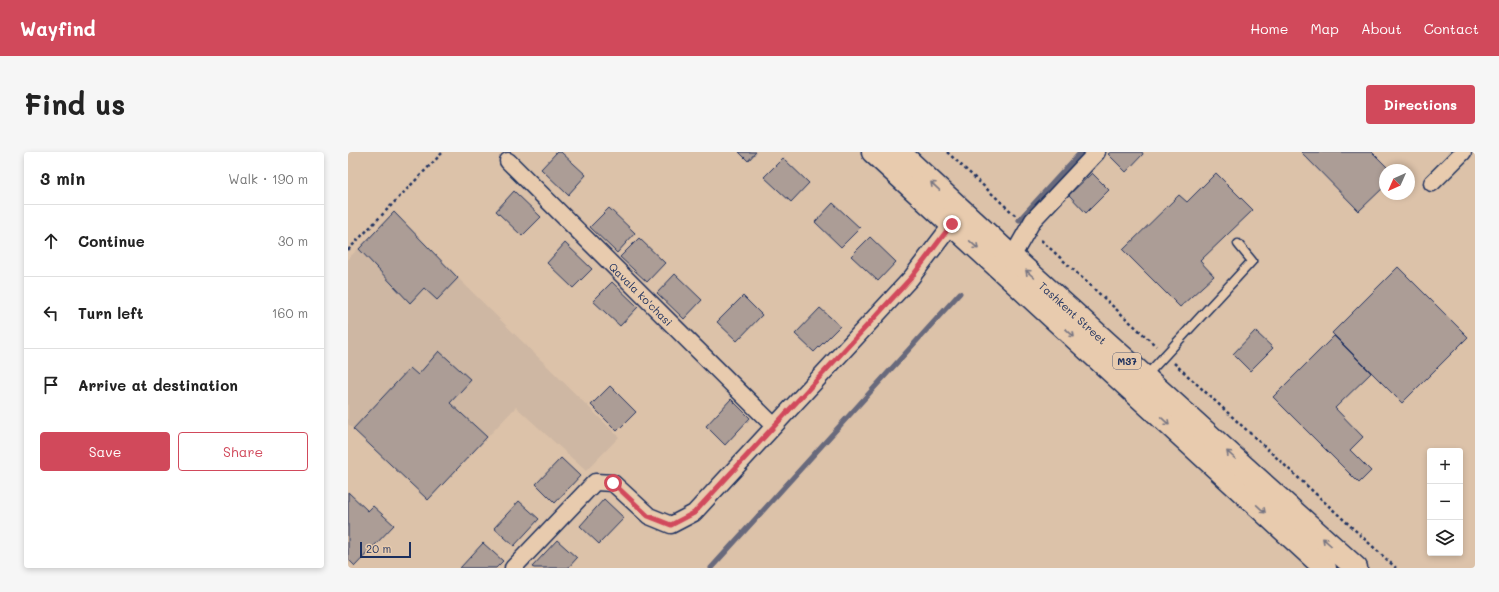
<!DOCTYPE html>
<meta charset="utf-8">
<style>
body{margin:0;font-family:Mali,sans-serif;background:#f6f6f6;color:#222}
.controls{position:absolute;right:12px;bottom:12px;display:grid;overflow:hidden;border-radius:4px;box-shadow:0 2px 6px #0003}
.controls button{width:36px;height:36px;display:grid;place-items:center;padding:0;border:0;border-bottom:1px solid #e0e0e0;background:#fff;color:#222;font:20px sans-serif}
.compass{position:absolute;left:1031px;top:12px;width:36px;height:36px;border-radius:50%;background:#fff;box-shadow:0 2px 6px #0003;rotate:225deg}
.scale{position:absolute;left:12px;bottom:10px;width:51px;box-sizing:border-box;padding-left:4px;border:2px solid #1b2f5e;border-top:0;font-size:11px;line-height:14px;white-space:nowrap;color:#1b2f5e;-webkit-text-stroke:3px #e8cbae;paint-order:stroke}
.stop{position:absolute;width:12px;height:12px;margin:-9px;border:3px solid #d1495b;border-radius:50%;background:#fff}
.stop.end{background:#d1495b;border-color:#fff;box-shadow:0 1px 4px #0008}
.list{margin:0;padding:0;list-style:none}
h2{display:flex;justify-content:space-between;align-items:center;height:52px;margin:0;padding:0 16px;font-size:17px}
h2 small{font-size:13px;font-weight:400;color:#767676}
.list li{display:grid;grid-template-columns:26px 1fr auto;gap:12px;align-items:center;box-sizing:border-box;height:72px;padding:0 16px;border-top:1px solid #e0e0e0}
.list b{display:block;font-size:15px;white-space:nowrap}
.list em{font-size:13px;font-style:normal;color:#767676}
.actions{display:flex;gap:8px;padding:12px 16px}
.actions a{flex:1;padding:9px 0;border:1px solid #d1495b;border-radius:4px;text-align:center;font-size:14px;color:#d1495b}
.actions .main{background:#d1495b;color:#fff}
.icon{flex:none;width:22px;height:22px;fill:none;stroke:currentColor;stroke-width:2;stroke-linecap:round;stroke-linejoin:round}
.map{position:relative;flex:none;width:1127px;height:416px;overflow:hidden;border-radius:4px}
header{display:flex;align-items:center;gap:24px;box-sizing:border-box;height:56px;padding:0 20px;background:#d1495b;color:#fff}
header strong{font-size:19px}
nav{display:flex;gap:22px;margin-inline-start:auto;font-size:14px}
.intro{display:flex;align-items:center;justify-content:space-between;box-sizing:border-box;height:96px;padding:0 24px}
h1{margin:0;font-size:28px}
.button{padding:10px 18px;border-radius:4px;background:#d1495b;color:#fff;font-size:14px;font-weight:700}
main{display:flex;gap:24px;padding:0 24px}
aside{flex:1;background:#fff;border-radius:4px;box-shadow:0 2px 6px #0003}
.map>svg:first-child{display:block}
.built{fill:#ceb7a3}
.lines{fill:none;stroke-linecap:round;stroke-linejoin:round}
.stream{stroke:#67697c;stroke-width:5}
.building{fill:#ac9d96;stroke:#1b2f5e}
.lane-casing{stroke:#1b2f5e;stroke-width:11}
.street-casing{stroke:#1b2f5e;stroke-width:19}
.highway-casing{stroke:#1b2f5e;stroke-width:25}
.path{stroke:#1b2f5e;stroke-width:2.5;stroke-dasharray:3 3;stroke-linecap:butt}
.lane{stroke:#e8cbae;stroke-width:8}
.street{stroke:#e8cbae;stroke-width:16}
.highway{stroke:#e8cbae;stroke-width:22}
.oneway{stroke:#777582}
.route{stroke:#d1495b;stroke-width:5}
.labels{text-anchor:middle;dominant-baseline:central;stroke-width:3.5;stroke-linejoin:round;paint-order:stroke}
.shield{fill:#e8cbae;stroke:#585e76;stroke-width:1}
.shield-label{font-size:10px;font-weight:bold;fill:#1b2f5e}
.street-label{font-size:11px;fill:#1b2f5e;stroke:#e8cbae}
</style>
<header>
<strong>Wayfind</strong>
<nav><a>Home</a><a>Map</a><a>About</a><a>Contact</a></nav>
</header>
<div class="intro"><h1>Find us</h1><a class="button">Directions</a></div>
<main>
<aside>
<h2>3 min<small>Walk · 190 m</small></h2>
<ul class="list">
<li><svg class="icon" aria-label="ahead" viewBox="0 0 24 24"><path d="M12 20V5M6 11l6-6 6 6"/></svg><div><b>Continue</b></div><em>30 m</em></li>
<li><svg class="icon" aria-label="left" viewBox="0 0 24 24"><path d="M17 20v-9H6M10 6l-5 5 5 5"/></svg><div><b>Turn left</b></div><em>160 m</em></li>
<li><svg class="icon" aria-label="arrive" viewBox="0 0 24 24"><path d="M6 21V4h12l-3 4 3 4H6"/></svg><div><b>Arrive at destination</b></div></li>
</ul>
<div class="actions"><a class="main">Save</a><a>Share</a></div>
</aside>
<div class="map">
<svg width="1127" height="416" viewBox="0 0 1127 416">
<rect width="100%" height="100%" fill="#dcc2a9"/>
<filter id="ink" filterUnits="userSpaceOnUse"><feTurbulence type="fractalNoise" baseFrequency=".025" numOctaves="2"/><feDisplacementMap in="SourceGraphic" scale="8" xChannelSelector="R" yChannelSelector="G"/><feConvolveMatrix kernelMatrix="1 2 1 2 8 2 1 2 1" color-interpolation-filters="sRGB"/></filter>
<g filter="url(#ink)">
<!-- built -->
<polygon class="built" points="46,60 110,126 271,285 238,319 168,255 80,348 0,272 0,107"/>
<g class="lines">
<!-- stream -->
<g class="stream">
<polyline points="671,68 733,0"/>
<polyline points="363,416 612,141"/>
</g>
</g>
<!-- building -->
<g class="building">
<polygon points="209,0 213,0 238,23 220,43 193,17"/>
<polygon points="391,0 408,0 400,9"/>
<polygon points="763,0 794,0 795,2 778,20 760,2"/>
<polygon points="953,0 1024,0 1042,18 1037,18 1037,34 1011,59"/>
<polygon points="435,6 461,31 443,50 416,25"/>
<polygon points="744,21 761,38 738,61 721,43"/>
<polygon points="868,21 905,58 852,109 866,124 832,155 775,98 831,43 839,50"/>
<polygon points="166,39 193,65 174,84 148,59"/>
<polygon points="485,51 512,76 493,95 467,70"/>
<polygon points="261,56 287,81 269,101 242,75"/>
<polygon points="46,60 110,126 89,148 76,136 62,151 11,97"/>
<polygon points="522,85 548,110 530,129 503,104"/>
<polygon points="291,86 317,111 299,130 272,105"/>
<polygon points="217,91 244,117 225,136 199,111"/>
<polygon points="1050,115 1120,185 1054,251 984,181"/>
<polygon points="327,122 354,148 336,167 309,141"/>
<polygon points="264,130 290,155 272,174 245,149"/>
<polygon points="395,144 414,163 389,189 369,170"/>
<polygon points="472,156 492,174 466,200 447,182"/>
<polygon points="907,179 925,196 902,219 885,202"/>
<polygon points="986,184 1023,221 987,256 1015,285 1002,298 1023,319 1011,331 925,245"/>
<polygon points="91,199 123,228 102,251 139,285 80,348 5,277 62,216 70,223"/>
<polygon points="262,234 288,260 269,279 243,253"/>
<polygon points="383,247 402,266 377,293 358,274"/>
<polygon points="213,306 232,324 207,351 188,332"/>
<polygon points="0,340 20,359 25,354 46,373 7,414 0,407"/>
<polygon points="256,347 276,366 251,392 232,374"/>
<polygon points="171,349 191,367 166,394 146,376"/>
<polygon points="209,388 229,406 220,416 186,416 184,415"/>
<polygon points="135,391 155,409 148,416 112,416"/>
</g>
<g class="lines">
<defs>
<polyline id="lane" points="797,225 904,109 890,92"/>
<g id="street">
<path id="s1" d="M 160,9 L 426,274"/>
<polyline points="1084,31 1115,0"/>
<polyline points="664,105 685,68 749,0"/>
<polyline points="165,416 247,330 265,331 301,364 323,373 346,361 563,126 604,72"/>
</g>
<g id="highway">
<polyline points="525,0 977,416"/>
<path id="s2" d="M 551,0 L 664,105 L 1008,416"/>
</g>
</defs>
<!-- lane casing -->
<use href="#lane" class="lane-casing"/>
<!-- street casing -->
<use href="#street" class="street-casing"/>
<!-- highway casing -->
<use href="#highway" class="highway-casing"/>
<!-- path -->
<g class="path">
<polyline points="599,0 669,65"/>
<polyline points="693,88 808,194"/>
<polyline points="0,98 95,0"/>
<polyline points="826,211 1048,416"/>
</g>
<!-- lane -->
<use href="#lane" class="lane"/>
<!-- street -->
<use href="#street" class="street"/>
<!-- highway -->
<use href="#highway" class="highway"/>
</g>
<!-- one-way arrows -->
<defs><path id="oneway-shaft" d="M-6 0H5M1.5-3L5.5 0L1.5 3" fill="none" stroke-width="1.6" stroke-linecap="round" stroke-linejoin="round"/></defs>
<g class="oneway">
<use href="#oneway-shaft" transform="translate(587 34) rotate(-137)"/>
<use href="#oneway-shaft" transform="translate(626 93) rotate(43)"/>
<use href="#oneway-shaft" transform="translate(682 122) rotate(-138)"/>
<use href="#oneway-shaft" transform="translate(722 181) rotate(43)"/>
<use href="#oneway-shaft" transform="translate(817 269) rotate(43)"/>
<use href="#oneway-shaft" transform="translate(883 303) rotate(-138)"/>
<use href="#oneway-shaft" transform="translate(913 357) rotate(43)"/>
<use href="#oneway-shaft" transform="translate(979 390) rotate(-138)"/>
</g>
</g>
<g class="lines" filter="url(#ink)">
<!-- route -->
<polyline class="route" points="265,331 300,364 323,373 346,361 563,126 604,72"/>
</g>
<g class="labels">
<!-- shield labels -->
<rect class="shield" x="765" y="201" width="28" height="16" rx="3"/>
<g class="shield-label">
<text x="779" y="209">M37</text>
</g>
<!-- street labels -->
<g class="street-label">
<text stroke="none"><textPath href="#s1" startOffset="188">Qavala ko'chasi</textPath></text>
<text stroke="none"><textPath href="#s2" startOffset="237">Tashkent Street</textPath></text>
</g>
</g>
</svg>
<div class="controls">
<button>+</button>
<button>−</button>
<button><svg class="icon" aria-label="layers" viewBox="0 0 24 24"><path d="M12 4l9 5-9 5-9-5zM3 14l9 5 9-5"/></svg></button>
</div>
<svg class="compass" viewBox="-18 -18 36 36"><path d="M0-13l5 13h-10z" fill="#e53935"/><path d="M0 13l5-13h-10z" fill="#767676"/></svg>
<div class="scale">20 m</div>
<div class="stop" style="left:265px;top:331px"></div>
<div class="stop end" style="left:604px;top:72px"></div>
</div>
</main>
